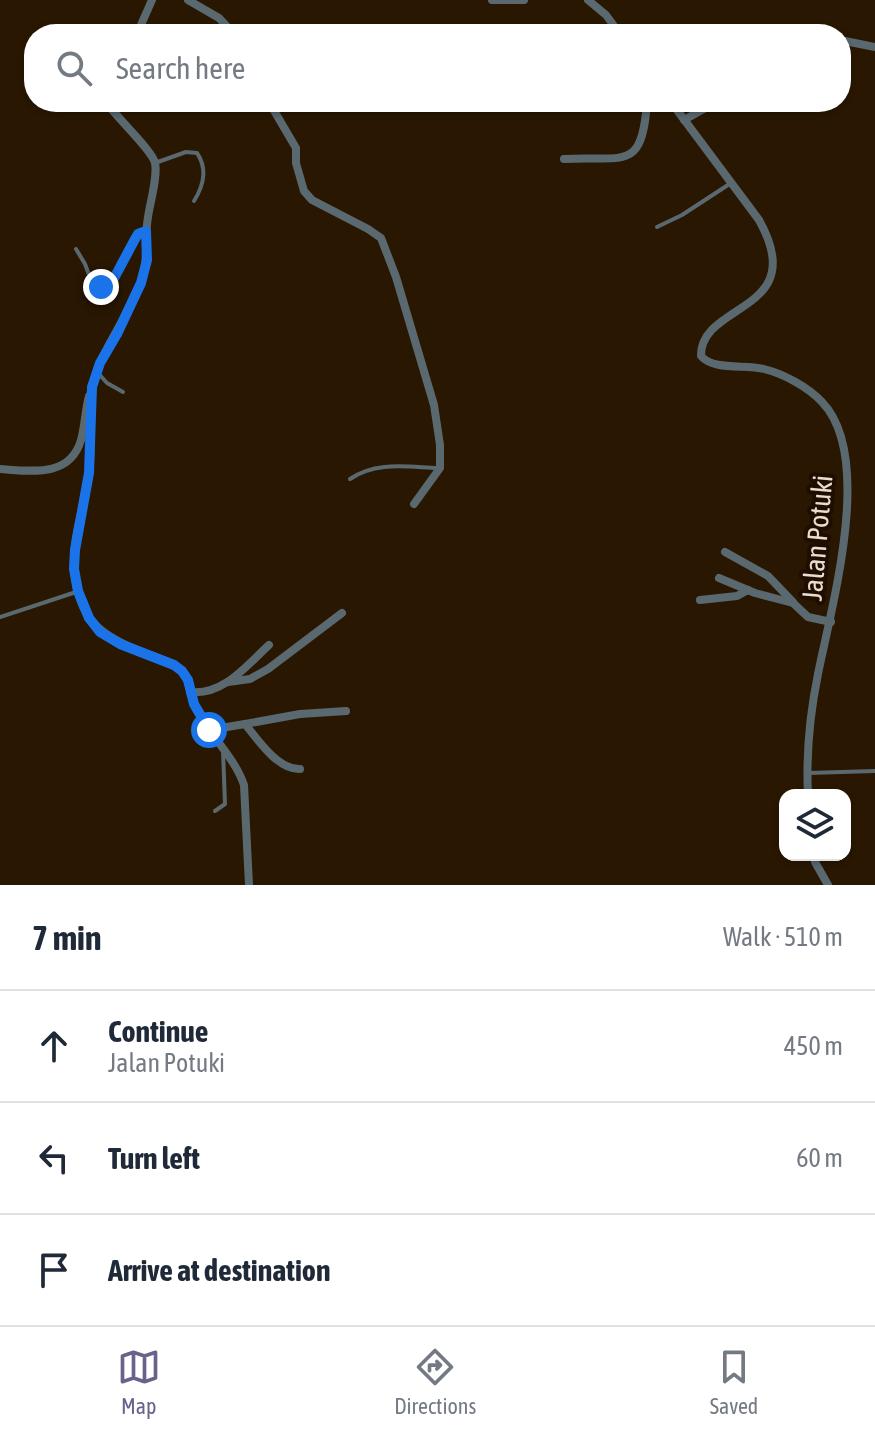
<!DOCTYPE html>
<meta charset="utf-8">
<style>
body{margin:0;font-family:"Asap Condensed",sans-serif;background:#f2f2f3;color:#1f2937}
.controls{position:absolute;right:24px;bottom:24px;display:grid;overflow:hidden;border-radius:16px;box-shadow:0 2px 6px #0004}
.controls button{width:72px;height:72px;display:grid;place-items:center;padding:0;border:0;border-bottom:2px solid #e0e1e3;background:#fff;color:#1f2937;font:40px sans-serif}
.stop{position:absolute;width:24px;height:24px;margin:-18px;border:6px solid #1a73e8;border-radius:50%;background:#fff}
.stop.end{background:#1a73e8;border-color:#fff;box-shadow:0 2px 8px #0008}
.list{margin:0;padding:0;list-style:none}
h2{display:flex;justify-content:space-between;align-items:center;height:104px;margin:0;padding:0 32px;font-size:34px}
h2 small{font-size:26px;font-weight:400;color:#747a83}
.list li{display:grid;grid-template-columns:52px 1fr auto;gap:24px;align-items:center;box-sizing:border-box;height:112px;padding:0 32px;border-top:2px solid #e0e1e3}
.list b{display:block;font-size:30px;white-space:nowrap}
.list p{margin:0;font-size:26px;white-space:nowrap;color:#747a83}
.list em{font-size:26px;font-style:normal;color:#747a83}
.icon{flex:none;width:44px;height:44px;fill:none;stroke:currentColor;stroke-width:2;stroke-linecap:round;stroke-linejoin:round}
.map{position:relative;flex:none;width:875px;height:885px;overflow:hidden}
.search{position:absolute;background:#fff;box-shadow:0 2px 6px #0004;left:24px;right:24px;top:24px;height:88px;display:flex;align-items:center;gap:20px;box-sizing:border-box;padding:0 28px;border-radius:32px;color:#747a83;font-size:30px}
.sheet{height:440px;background:#fff}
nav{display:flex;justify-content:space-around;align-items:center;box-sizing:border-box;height:112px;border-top:2px solid #e0e1e3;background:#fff;font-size:22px;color:#747a83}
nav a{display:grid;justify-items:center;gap:4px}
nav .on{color:#69628b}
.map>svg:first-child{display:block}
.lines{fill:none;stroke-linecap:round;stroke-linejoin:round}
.service{stroke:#5a6970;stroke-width:4}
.minor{stroke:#5a6970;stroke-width:8}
.route{stroke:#1a73e8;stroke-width:10}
.labels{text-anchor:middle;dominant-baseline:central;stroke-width:8;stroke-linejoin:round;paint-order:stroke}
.street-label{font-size:28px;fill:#e9ddcf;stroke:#1f0e00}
</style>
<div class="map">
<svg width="875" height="885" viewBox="0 0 875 885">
<rect width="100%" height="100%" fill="#291701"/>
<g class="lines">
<!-- service -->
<g class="service">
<path d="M 155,163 L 186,152 L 197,153 C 208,169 204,185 194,201"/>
<polyline points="657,227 682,215 731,183"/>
<polyline points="76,249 85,264 92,283 107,288 138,234 146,231"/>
<polyline points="98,373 107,383 123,392"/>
<path d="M 350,479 C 376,461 407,467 438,468"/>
<polyline points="0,617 76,592"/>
<polyline points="808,773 875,771"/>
<polyline points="215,811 225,804 223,751"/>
</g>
<!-- minor -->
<g class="minor">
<polyline points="188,0 219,18 234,34"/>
<polyline points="492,0 524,0"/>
<polyline points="588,0 606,15 620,34"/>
<polyline points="137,34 152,0"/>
<polyline points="845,41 875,47"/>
<path d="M 106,102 C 115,116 153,151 155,163 C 158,176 150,203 148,217 C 144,240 149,261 141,283 C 129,314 108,341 97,370 C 87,396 93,443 89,473 C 85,504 72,537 74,569 C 78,621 102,637 147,654 C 158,659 172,661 180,669 C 191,679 189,695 196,708 C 209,735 234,756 244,785 L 249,885"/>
<polyline points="269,102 296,148 296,163 304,191 312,200 368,229 381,238 396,277 434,405 440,445 440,468 414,504"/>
<path d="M 671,102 L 759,220 C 811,313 700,302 701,356 C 714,371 745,364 764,369 C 784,374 808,387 822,402 C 875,457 831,608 818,674 C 810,713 806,755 808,795"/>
<polyline points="684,120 716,102"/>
<path d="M 564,159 C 623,155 642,174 647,102"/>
<path d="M 0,469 C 31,471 70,478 81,440 C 85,426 85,410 89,396"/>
<polyline points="725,552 768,576 793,602"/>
<polyline points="719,578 755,593 793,603 808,617 831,622"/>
<polyline points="700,600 737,596 748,590"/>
<polyline points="228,682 250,679 268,669 342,613"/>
<path d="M 190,692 C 223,696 246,666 269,645"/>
<polyline points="245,724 300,714 346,711"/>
<path d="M 209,730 L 245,724 C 258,740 278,770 300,769"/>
<polyline points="814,855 815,862 828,885"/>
</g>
</g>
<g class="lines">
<!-- route -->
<polyline class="route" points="101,287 107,288 111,284 135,239 138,234 146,231 147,260 141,283 117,334 100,363 92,387 89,473 75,550 74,569 78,591 89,618 100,632 120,644 174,665 182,671 188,680 194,704 209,730"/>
</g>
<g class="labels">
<!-- street labels -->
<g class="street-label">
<text transform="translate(817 538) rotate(-85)">Jalan Potuki</text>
</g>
</g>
</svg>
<div class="controls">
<button><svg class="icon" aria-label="layers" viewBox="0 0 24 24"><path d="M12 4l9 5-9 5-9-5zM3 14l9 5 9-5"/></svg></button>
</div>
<div class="stop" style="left:209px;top:730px"></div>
<div class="stop end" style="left:101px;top:287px"></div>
<div class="search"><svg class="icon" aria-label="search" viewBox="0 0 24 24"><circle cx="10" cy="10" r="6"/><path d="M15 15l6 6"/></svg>Search here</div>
</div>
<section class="sheet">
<h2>7 min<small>Walk · 510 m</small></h2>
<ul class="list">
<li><svg class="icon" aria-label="ahead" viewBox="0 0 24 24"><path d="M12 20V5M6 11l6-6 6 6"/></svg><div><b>Continue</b><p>Jalan Potuki</p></div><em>450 m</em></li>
<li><svg class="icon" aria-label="left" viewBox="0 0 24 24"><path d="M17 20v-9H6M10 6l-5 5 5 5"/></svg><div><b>Turn left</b></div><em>60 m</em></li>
<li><svg class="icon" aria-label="arrive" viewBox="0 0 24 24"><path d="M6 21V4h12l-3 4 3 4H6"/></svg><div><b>Arrive at destination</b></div></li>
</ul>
</section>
<nav>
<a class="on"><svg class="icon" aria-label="map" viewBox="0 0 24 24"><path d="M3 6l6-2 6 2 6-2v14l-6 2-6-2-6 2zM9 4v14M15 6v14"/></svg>Map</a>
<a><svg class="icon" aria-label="directions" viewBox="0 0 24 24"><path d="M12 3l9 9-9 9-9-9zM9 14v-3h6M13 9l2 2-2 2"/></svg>Directions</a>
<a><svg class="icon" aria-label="saved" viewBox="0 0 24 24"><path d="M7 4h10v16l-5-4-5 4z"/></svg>Saved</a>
</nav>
